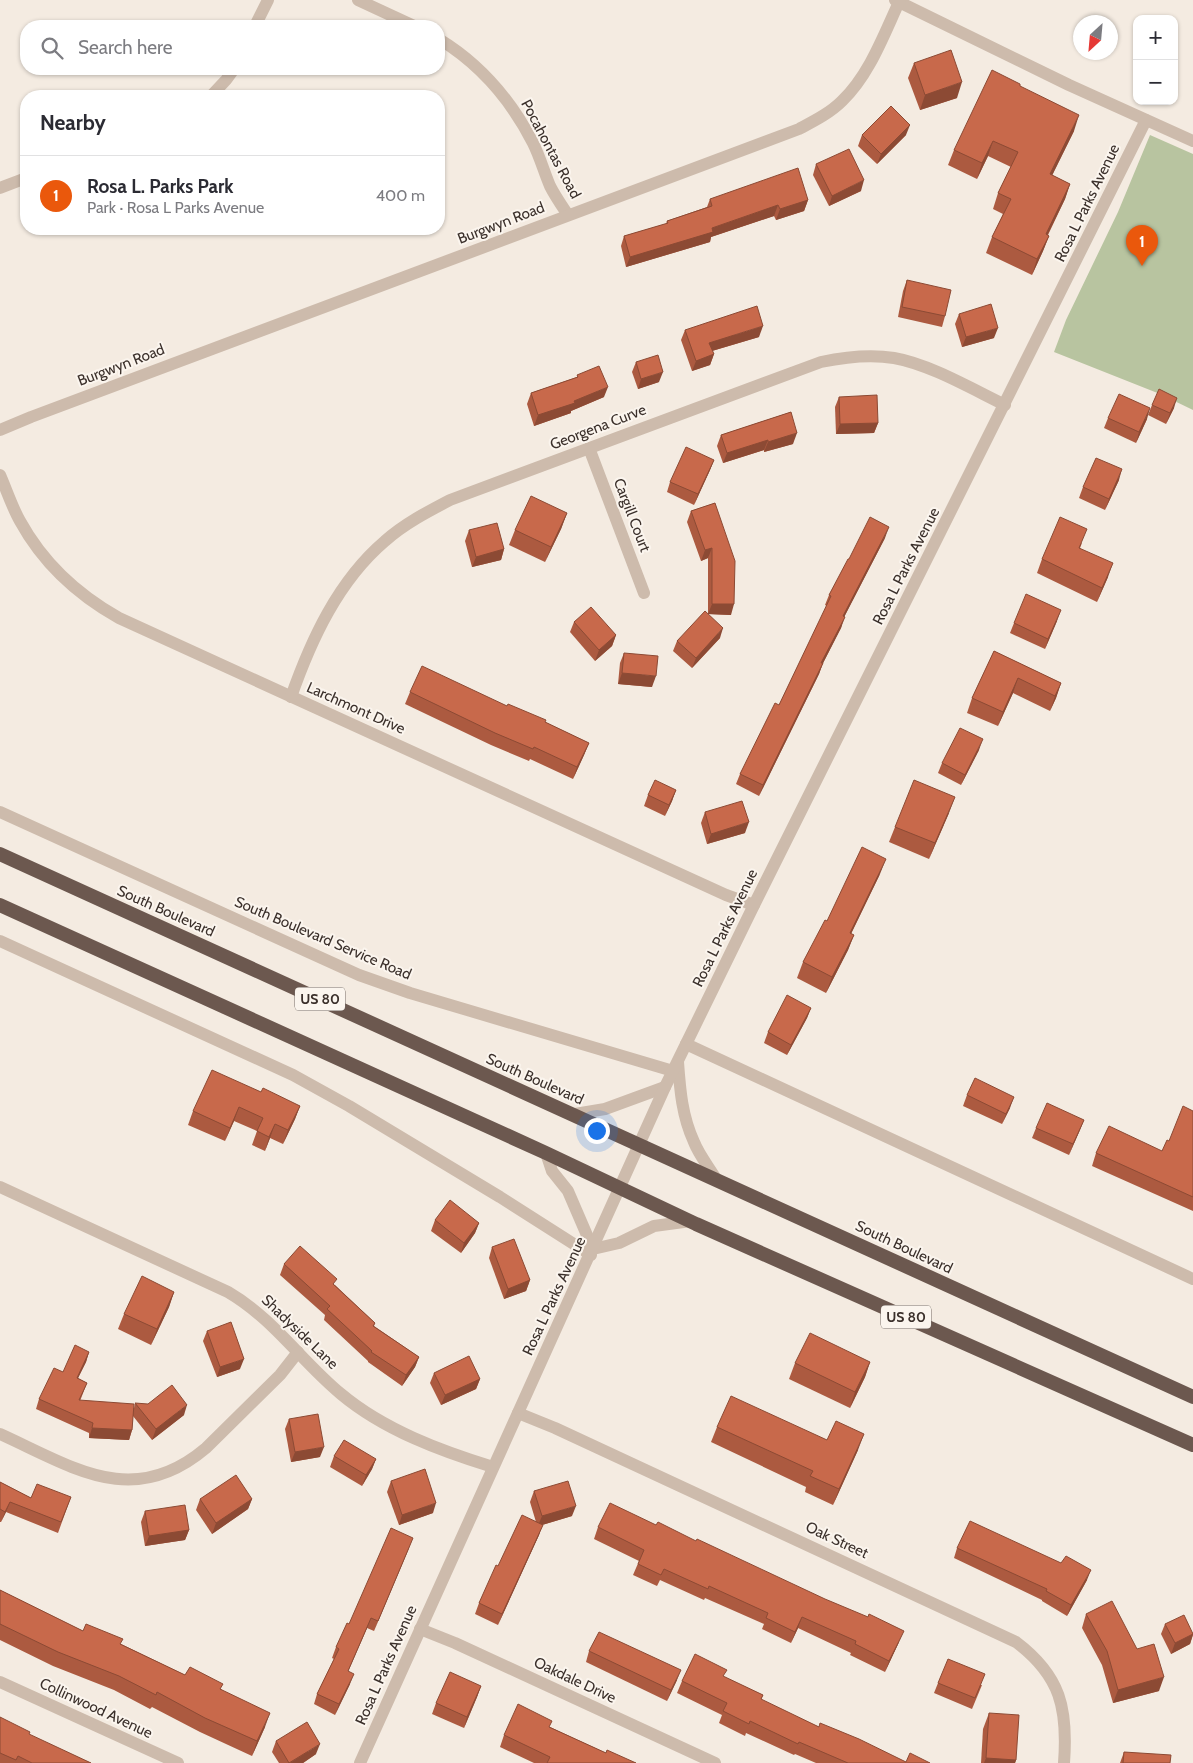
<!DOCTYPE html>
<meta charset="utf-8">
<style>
body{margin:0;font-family:Cabin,sans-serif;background:#f2f2f3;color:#2b2b33}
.controls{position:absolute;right:15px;top:15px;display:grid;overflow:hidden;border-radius:10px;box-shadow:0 1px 4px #0004}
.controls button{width:45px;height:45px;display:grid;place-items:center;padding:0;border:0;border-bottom:1px solid #e1e1e2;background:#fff;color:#2b2b33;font:25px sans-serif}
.compass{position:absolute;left:1073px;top:15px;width:45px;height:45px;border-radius:50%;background:#fff;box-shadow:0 1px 4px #0004;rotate:206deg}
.you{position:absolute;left:596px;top:1130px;width:18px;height:18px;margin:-12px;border:4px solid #fff;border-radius:50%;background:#1a73e8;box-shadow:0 0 0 8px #1a73e833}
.badge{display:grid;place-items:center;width:32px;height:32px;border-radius:50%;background:#ea580c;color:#fff;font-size:16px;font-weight:700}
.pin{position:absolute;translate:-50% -41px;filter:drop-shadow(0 1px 2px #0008)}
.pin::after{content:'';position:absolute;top:26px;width:18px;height:15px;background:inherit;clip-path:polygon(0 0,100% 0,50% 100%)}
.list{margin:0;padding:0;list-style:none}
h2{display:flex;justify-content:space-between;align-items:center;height:65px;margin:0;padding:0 20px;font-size:21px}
h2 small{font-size:16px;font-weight:400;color:#7c7c81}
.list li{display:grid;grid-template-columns:32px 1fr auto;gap:15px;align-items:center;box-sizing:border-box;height:80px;padding:0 20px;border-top:1px solid #e1e1e2}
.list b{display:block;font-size:19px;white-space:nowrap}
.list p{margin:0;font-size:16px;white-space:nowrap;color:#7c7c81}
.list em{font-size:16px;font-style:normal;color:#7c7c81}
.icon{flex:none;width:28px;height:28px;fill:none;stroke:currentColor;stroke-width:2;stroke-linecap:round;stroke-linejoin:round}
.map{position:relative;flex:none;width:1193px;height:1763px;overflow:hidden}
.search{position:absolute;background:#fff;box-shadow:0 1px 4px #0004;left:20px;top:20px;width:425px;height:55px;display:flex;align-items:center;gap:12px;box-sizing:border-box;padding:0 18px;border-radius:20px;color:#7c7c81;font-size:19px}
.panel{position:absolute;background:#fff;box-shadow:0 1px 4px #0004;left:20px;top:90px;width:425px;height:145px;border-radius:20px}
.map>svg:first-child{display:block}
.green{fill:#b8c4a0}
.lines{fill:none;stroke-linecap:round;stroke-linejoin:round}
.minor{stroke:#cdbbac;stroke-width:12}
.tertiary{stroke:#cdbbac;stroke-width:12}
.trunk{stroke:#6c584f;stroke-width:14}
.wall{fill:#ac5a40}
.shaded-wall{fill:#8c4a34}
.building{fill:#c8694b;stroke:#8c4a34}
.labels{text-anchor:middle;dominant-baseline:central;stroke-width:4;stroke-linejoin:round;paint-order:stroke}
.shield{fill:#fbf5ee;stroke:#756b66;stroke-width:1}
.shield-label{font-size:14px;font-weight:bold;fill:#3b302b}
.street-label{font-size:15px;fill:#3b302b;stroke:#fbf5ee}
</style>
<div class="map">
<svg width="1193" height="1763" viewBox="0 0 1193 1763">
<rect width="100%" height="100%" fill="#f4ebe1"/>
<!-- green -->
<polygon class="green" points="1150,135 1193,154 1193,410 1160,394 1054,352 1066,320 1118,212"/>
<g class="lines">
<!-- minor -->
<g class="minor">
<polyline points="358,0 414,26"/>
<polyline points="895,0 1069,85 1193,141"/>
<polyline points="255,26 268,0"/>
<path d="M 439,39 C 480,64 511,100 533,143 C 540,157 544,172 550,186 C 555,196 562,206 568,215"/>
<polyline points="211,96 226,80 234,69"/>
<polyline points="0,188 26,178"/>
<path d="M 0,430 L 31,417 L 799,129 C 814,121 830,113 842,101 C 870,74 884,34 900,0"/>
<polyline points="589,448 644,593"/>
<path d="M 0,475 C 7,491 12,507 20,521 C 43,563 78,595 119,618 L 726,895 L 754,905"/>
<path d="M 291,697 C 311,640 338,581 385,541 C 404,524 427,512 450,500 L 821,362 C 845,357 869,354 894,358 C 929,364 972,389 1005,405"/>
<polyline points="0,812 359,975 410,993 673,1071"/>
<polyline points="0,941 293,1075 349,1106 500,1197 591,1255"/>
<polyline points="686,1044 1193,1279"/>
<path d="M 0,1187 L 228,1292 C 274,1319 301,1361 341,1394 C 384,1430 441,1451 493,1467"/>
<path d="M 518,1413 L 555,1428 L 1016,1642 C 1061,1676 1068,1709 1064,1763"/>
<path d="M 0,1434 C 73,1467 133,1510 206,1448 L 280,1375 L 298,1352"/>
<polyline points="420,1629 455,1643 715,1763"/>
<polyline points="0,1682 178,1763"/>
</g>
<!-- tertiary -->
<g class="tertiary">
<path d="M 678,1062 C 680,1090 682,1116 694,1142 C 699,1155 709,1167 716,1179"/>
<polyline points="575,1114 605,1109 665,1087"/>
<polyline points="546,1153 552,1171 568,1191 593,1249 619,1243 654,1226 691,1221"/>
<polyline points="360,1763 665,1087 754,905 1146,120"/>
</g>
<!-- trunk -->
<g class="trunk">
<polyline points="0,854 1193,1397"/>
<polyline points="0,905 546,1153 696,1224 1193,1445"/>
</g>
</g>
<!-- wall -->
<g class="wall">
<polygon points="914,63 957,98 920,110 908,78"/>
<polygon points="1020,86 1074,131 1052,175 1070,184 1065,199 1048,235 1049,236 1043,251 1032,275 986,253 992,237 1003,214 993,209 998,193 1011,167 988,156 977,179 948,165 954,150"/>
<polygon points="862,135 906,135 877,164 858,146"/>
<polygon points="816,164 861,191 829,206 813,175"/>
<polygon points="710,199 808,200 804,211 776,220 774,216 711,237 710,242 626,267 621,246 624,236 666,224 667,221 707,207"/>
<polygon points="907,280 945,316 942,327 898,317 903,291"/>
<polygon points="959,314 994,338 962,347 955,324"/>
<polygon points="685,330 759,337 712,351 714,354 710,365 692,371 681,340"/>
<polygon points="636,362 659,382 638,389 632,372"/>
<polygon points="577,375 604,397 571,411 571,413 534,426 527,404 531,393 577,377"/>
<polygon points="839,397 878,423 874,433 836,434 835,407"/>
<polygon points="1152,405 1174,408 1166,424 1148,415"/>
<polygon points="791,412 793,444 764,452 764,450 723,463 717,446 721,435"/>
<polygon points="1108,418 1147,419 1136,443 1104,428"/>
<polygon points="714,460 710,470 694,505 667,492 670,482"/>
<polygon points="1119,480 1105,510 1079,498 1083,487"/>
<polygon points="715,503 731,615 708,614 720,638 692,668 673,651 677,641 708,614 708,558 701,561 687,522 691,511"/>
<polygon points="567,513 561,529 545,562 509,545 515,530"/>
<polygon points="469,530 504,549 501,560 472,567 465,541"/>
<polygon points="885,538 844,617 841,628 823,663 819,674 759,796 736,784 740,774 779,705 827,606 825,605 829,595 849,559"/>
<polygon points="1082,543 1080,548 1108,577 1097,602 1037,573 1042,559"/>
<polygon points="1057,621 1045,649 1010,633 1014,623"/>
<polygon points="574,622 616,635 612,646 595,661 570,632"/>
<polygon points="994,651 1061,683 1056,698 1050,711 1013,693 998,726 967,713 972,698"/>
<polygon points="624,653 652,687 618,684 620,663"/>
<polygon points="410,692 507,706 545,722 589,743 584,755 573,779 530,759 529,761 491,745 405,704"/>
<polygon points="979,750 961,785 938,773 942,763"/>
<polygon points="676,790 672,801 665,816 644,806 648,795"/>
<polygon points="705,812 745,833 707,844 701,823"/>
<polygon points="949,813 929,859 889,842 895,827"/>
<polygon points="880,874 851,934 854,935 848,950 826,993 797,978 803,962 827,921"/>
<polygon points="811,1008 807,1018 787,1055 764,1043 768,1032"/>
<polygon points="261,1092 300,1106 295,1119 283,1144 270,1138 265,1151 252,1145 257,1131 234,1121 225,1141 188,1125 193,1111"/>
<polygon points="967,1095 1010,1108 1002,1124 963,1106"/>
<polygon points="1193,1111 1193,1211 1092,1166 1096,1153 1162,1151"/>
<polygon points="1084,1120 1069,1155 1032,1138 1036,1128"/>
<polygon points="435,1220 479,1223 475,1233 461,1253 431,1231"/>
<polygon points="492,1247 530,1280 526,1291 504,1299 489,1258"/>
<polygon points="284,1264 335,1285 375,1323 374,1326 419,1357 415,1367 402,1386 368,1362 368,1361 324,1320 325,1315 280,1275"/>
<polygon points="174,1292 169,1307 151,1345 118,1329 124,1314"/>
<polygon points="207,1331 240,1369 217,1377 203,1341"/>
<polygon points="89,1352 86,1362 78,1378 87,1383 80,1401 134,1408 135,1403 184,1415 152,1440 133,1416 132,1430 129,1440 89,1438 89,1433 36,1409 39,1399 63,1372"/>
<polygon points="870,1362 865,1377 850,1408 789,1379 795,1363"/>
<polygon points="434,1373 480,1379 476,1389 441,1405 430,1383"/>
<polygon points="289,1419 320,1457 291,1462 285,1429"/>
<polygon points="717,1427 827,1440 858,1450 833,1505 805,1492 806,1487 711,1442"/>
<polygon points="334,1456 376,1459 372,1469 362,1486 330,1467"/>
<polygon points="391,1481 433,1513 399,1525 387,1492"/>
<polygon points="0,1482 31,1498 71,1497 58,1533 6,1512 1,1522 0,1522"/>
<polygon points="534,1491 572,1516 542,1525 539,1535 498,1625 475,1614 479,1603 498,1566 536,1522 530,1502"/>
<polygon points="200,1499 252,1499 248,1509 212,1534 196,1510"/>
<polygon points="145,1511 189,1530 185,1540 145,1546 141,1522"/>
<polygon points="598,1527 899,1642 885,1672 850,1655 851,1653 798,1628 791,1643 762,1629 764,1624 705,1598 704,1600 660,1580 657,1586 633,1575 639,1561 594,1539"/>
<polygon points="409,1548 374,1631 367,1628 348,1671 350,1684 335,1715 314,1704 317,1694 334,1659 332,1658 336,1647 349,1624"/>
<polygon points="957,1548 1087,1580 1067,1616 1042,1601 1042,1600 954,1558"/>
<polygon points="0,1590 83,1631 121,1644 185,1675 221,1689 265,1727 252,1756 200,1732 152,1707 150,1709 114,1690 53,1666 0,1640"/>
<polygon points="1086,1614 1137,1649 1159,1691 1113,1703 1102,1665 1082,1628"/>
<polygon points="1165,1624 1193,1633 1193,1635 1190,1644 1171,1654 1161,1634"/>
<polygon points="589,1651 677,1680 667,1701 586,1662"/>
<polygon points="724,1677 763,1695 761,1700 819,1727 906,1762 930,1763 816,1763 795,1754 794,1755 746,1733 745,1736 719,1723 722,1715 677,1693 682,1681"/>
<polygon points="938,1683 982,1685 972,1709 934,1693"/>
<polygon points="481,1686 477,1697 464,1728 432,1714 436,1703"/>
<polygon points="989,1713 1016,1760 1015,1763 981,1763 983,1729"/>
<polygon points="0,1717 29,1735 91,1763 0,1763"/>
<polygon points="550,1727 606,1753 636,1763 534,1763 500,1747 504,1735"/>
<polygon points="276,1741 316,1754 303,1763 279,1763 272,1752"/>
<polygon points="1124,1752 1170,1763 1120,1763"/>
</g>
<!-- shaded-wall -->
<g class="shaded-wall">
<polygon points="962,82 957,98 920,110 925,95"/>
<polygon points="1079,115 1074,131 1045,190 1050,174"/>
<polygon points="910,125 906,135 877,164 881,154"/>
<polygon points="993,141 988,156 977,179 982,163"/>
<polygon points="864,180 861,191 829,206 832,196"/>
<polygon points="1070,184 1065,199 1040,250 1046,234"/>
<polygon points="808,200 804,211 776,220 780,209"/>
<polygon points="778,205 774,216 711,237 710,242 626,267 630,257"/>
<polygon points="1049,236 1043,251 1032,275 1037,259"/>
<polygon points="763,326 759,337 705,353 709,343"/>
<polygon points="998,328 994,338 962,347 966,337"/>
<polygon points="714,354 710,365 692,371 696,361"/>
<polygon points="663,372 659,382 638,389 641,379"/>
<polygon points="608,387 604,397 571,411 571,413 534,426 538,415 574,401"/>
<polygon points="1177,398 1174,408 1166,424 1170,413"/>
<polygon points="1150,408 1147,419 1136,443 1139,432"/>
<polygon points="878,423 874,433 836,434 840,424"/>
<polygon points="797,433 793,444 764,452 768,442"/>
<polygon points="768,440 764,450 723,463 727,453"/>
<polygon points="714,460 710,470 694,505 698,494"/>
<polygon points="1122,469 1119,480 1105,510 1109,499"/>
<polygon points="567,513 561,529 545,562 551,547"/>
<polygon points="889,527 885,538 839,627 843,616"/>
<polygon points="712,548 708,558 701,561 705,550"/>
<polygon points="504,549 501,560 472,567 476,557"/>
<polygon points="1113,563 1108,577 1097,602 1102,588"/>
<polygon points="712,604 734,604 731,615 708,614"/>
<polygon points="1061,610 1057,621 1045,649 1048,639"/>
<polygon points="845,617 841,628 818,673 821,663"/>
<polygon points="723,628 720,638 692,668 696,658"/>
<polygon points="616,635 612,646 595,661 599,650"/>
<polygon points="823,663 819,674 759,796 763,785"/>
<polygon points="622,673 656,676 652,687 618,684"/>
<polygon points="1018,678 1013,693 998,726 1003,712"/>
<polygon points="1061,683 1056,698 1050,711 1055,696"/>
<polygon points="983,739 979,750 961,785 965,775"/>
<polygon points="589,743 584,755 573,779 577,767"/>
<polygon points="676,790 672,801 665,816 669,805"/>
<polygon points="955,797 949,813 929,859 935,843"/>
<polygon points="749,822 745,833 707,844 711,834"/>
<polygon points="886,859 880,874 844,948 850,933"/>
<polygon points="854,935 848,950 826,993 832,977"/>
<polygon points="811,1008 807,1018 787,1055 791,1045"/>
<polygon points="1014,1097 1010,1108 1002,1124 1006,1114"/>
<polygon points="300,1106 295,1119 283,1144 288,1130"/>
<polygon points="239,1107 234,1121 225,1141 230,1128"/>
<polygon points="1084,1120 1080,1130 1069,1155 1073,1144"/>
<polygon points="275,1124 270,1138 265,1151 269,1137"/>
<polygon points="479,1223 475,1233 461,1253 464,1243"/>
<polygon points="530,1280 526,1291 504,1299 508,1289"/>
<polygon points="174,1292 169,1307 151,1345 157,1329"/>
<polygon points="89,1352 86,1362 73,1388 77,1378"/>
<polygon points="419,1357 415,1367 402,1386 406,1375"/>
<polygon points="244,1359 240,1369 217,1377 220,1367"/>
<polygon points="870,1362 865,1377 850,1408 855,1392"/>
<polygon points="480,1379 476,1389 441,1405 445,1395"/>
<polygon points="187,1405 184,1415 152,1440 156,1429"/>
<polygon points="92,1428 132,1430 129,1440 89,1438"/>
<polygon points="864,1434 858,1450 833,1505 839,1489"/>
<polygon points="324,1447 320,1457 291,1462 295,1452"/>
<polygon points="376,1459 372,1469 362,1486 366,1475"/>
<polygon points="252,1499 248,1509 212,1534 216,1523"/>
<polygon points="10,1502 6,1512 1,1522 5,1512"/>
<polygon points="436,1503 433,1513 399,1525 402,1515"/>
<polygon points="576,1506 572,1516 542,1525 539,1535 498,1625 542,1516"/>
<polygon points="189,1530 185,1540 145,1546 149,1536"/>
<polygon points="413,1538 409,1548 374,1631 378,1621"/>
<polygon points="1091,1570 1087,1580 1067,1616 1071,1605"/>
<polygon points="802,1617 798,1628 791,1643 795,1632"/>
<polygon points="371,1618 367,1628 344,1681 348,1671"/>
<polygon points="904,1631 899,1642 885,1672 889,1661"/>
<polygon points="1193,1634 1190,1644 1171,1654 1175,1643"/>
<polygon points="681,1670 677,1680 667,1701 671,1690"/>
<polygon points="354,1674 350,1684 335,1715 339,1704"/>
<polygon points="1164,1677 1159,1691 1113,1703 1118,1690"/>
<polygon points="481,1686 477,1697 464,1728 467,1717"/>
<polygon points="270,1713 265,1727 252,1756 257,1741"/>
<polygon points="320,1744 316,1754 303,1763 290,1763"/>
<polygon points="986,1758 1016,1760 1015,1763 984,1763"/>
</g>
<!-- building -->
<g class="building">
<polygon points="951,50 962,82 925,95 914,63"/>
<polygon points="992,70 1020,84 1020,86 1079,115 1050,174 1070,184 1046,234 1049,236 1037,259 992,237 1011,199 998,193 1018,152 993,141 982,163 954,150"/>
<polygon points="891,106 910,125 881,154 862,135"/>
<polygon points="849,149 864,180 832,196 816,164"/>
<polygon points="798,168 808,200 780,209 778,205 712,228 713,232 630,257 624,236 668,223 667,221 712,206 710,199"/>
<polygon points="907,280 951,290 945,316 902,307"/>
<polygon points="991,304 998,328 966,337 959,314"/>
<polygon points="757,306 763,326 709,343 714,354 696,361 685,330"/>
<polygon points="658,355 663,372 641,379 636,362"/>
<polygon points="599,366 608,387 574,401 575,403 538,415 531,393 578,377 577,375"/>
<polygon points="1159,389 1177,398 1170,413 1152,405"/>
<polygon points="1119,394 1150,408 1139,432 1108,418"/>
<polygon points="877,395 878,423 840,424 839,397"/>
<polygon points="791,412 797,433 768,442 768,440 727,453 721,435"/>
<polygon points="686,447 714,460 698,494 670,482"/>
<polygon points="1096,458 1122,469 1109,499 1083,487"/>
<polygon points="531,496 567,513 551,547 515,530"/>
<polygon points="715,503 735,561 734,604 712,604 712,548 705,550 691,511"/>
<polygon points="870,517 889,527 843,616 845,617 821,663 823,663 763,785 740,774 775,703 779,705 831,596 829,595 848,559 849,559"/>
<polygon points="1060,517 1087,529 1079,548 1113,563 1102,588 1042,559"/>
<polygon points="497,523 504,549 476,557 469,530"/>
<polygon points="1026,594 1061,610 1048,639 1014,623"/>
<polygon points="591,607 616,635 599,650 574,622"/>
<polygon points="705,611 723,628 696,658 677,641"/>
<polygon points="994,651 1061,683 1055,696 1018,678 1003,712 972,698"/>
<polygon points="624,653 658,656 656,676 622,673"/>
<polygon points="422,666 507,706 508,704 546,720 545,722 589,743 577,767 534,747 533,749 495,733 410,692"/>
<polygon points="960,728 983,739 965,775 942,763"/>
<polygon points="655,780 676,790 669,805 648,795"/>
<polygon points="914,780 955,797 935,843 895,827"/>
<polygon points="742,801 749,822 711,834 705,812"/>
<polygon points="862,847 886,859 850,933 854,935 832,977 803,962 825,920 827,921"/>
<polygon points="787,995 811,1008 791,1045 768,1032"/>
<polygon points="212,1070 261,1092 263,1088 300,1106 288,1130 275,1124 269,1137 257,1131 263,1118 239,1107 230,1128 193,1111"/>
<polygon points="975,1078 1014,1097 1006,1114 967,1095"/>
<polygon points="1047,1103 1084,1120 1073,1144 1036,1128"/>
<polygon points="1183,1106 1193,1111 1193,1197 1096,1153 1109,1126 1162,1151 1167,1140 1169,1141"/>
<polygon points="450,1200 479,1223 464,1243 435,1220"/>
<polygon points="514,1239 530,1280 508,1289 492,1247"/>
<polygon points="300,1246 337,1279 333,1284 375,1323 373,1326 419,1357 406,1375 371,1352 372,1351 327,1309 330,1306 284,1264"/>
<polygon points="142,1276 174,1292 157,1329 124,1314"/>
<polygon points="231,1322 244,1359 220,1367 207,1331"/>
<polygon points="810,1333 870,1362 855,1392 795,1363"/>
<polygon points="75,1345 89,1352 77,1378 87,1383 79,1400 134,1404 132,1430 92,1428 93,1423 39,1399 54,1368 63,1372"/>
<polygon points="469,1356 480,1379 445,1395 434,1373"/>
<polygon points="172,1385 187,1405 156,1429 135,1403 148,1404"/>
<polygon points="731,1396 827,1440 836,1421 864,1434 839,1489 810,1476 813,1471 717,1427"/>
<polygon points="318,1414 324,1447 295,1452 289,1419"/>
<polygon points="344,1440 376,1459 366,1475 334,1456"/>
<polygon points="425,1469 436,1503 402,1515 391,1481"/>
<polygon points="236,1475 252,1499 216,1523 200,1499"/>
<polygon points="568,1481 576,1506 542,1516 534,1491"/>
<polygon points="0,1482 31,1498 37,1484 71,1497 61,1522 10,1502 5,1512 0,1509"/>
<polygon points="610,1503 656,1525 658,1522 696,1541 697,1539 825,1599 868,1617 869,1614 904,1631 889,1661 855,1644 856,1641 802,1617 795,1632 766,1618 768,1613 709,1586 708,1589 664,1569 661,1575 638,1564 644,1550 598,1527"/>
<polygon points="185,1505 189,1530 149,1536 145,1511"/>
<polygon points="522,1515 543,1525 502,1614 479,1603 496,1565 498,1566"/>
<polygon points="970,1521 1061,1563 1066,1556 1091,1570 1071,1605 1046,1591 1047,1589 957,1548"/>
<polygon points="391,1528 413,1538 378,1621 371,1618 348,1671 354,1674 339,1704 317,1694 339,1649 336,1647 347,1623 349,1624"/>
<polygon points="0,1590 83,1631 86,1624 123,1639 120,1644 185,1675 190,1667 223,1684 220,1689 270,1713 257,1741 205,1718 157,1692 156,1695 119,1676 58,1652 0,1624"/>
<polygon points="1112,1601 1137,1649 1154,1644 1164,1677 1118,1690 1107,1651 1086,1614"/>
<polygon points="1184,1615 1193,1634 1175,1643 1165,1624"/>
<polygon points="599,1632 681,1670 671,1690 589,1651"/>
<polygon points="695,1654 727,1670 723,1676 763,1695 761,1699 819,1727 820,1723 859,1739 906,1762 910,1753 930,1763 848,1763 799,1742 798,1744 750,1721 749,1724 723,1711 727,1703 682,1681"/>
<polygon points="948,1659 985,1674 975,1698 938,1683"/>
<polygon points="450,1672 481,1686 467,1717 436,1703"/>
<polygon points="518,1704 552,1721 549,1727 606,1753 607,1750 636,1763 547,1763 550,1757 504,1735"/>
<polygon points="989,1713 1019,1715 1016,1760 986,1758"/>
<polygon points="0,1717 30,1732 29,1734 91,1763 32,1763 18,1756 16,1760 0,1753"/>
<polygon points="307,1722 320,1744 289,1763 276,1741"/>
<polygon points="1124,1752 1171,1755 1170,1763 1123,1763"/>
</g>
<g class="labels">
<!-- shield labels -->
<g class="shield">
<rect x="295" y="987.5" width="50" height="23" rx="4"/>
<rect x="881" y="1305.5" width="50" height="23" rx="4"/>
</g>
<g class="shield-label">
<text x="320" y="999">US 80</text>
<text x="906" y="1317">US 80</text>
</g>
<!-- street labels -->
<g class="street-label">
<text transform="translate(551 149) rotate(62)">Pocahontas Road</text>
<text transform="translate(1087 203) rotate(-64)">Rosa L Parks Avenue</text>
<text transform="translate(501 223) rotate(-21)">Burgwyn Road</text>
<text transform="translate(121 365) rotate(-21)">Burgwyn Road</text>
<text transform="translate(598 427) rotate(-21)">Georgena Curve</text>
<text transform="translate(632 515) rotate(69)">Cargill Court</text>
<text transform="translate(906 566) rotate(-63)">Rosa L Parks Avenue</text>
<text transform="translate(356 708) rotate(24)">Larchmont Drive</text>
<text transform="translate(166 911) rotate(24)">South Boulevard</text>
<text transform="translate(725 928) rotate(-64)">Rosa L Parks Avenue</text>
<text transform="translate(323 938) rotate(23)">South Boulevard Service Road</text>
<text transform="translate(535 1079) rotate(24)">South Boulevard</text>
<text transform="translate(904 1247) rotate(25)">South Boulevard</text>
<text transform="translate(554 1296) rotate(-65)">Rosa L Parks Avenue</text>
<text transform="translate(300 1332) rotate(44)">Shadyside Lane</text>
<text transform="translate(837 1540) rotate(25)">Oak Street</text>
<text transform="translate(386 1665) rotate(-66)">Rosa L Parks Avenue</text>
<text transform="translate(575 1680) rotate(25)">Oakdale Drive</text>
<text transform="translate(96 1708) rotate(25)">Collinwood Avenue</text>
</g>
</g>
</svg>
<div class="controls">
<button>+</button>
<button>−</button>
</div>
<svg class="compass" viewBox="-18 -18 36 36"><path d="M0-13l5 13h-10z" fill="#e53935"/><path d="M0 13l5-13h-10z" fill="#7c7c81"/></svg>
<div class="you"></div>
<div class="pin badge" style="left:1142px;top:266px">1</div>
<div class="search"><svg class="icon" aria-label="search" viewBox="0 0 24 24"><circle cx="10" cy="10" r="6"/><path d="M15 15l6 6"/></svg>Search here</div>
<section class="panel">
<h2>Nearby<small></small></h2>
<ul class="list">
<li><span class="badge">1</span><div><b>Rosa L. Parks Park</b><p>Park · Rosa L Parks Avenue</p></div><em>400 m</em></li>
</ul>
</section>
</div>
